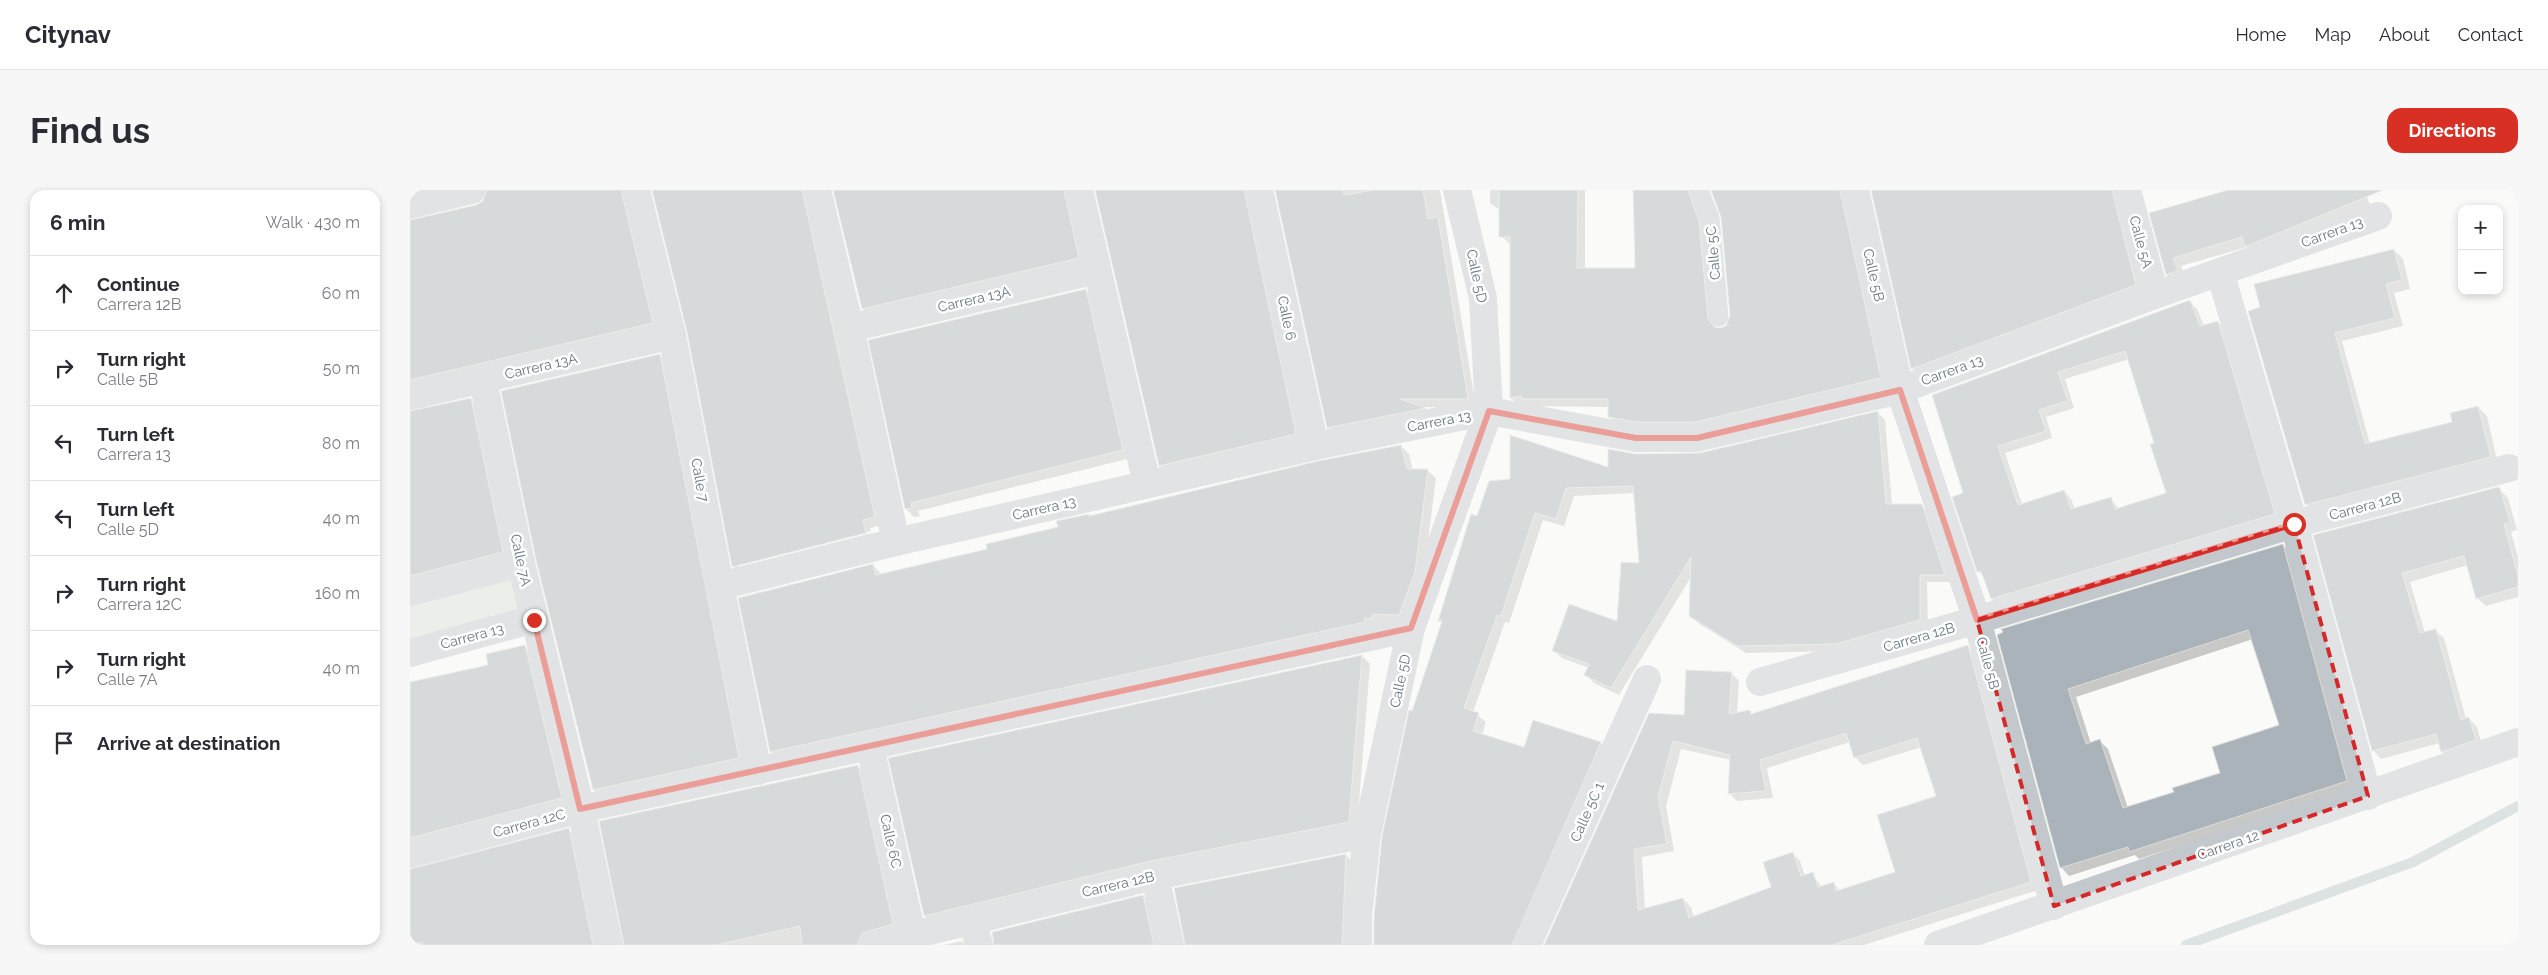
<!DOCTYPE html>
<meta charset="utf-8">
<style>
body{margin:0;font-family:Raleway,sans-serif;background:#f7f7f7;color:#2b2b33}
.controls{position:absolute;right:15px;top:15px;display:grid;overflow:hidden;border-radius:10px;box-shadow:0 2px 8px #0003}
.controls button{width:45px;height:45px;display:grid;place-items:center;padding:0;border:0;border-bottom:1px solid #e1e1e2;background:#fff;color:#2b2b33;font:25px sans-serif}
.stop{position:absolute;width:15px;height:15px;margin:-11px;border:4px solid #d93025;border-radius:50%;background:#fff}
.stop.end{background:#d93025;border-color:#fff;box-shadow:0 1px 5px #0008}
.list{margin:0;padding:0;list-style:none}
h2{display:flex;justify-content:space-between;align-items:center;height:65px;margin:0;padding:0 20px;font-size:21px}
h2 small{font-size:16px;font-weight:400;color:#7c7c81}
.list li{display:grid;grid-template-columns:32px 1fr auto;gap:15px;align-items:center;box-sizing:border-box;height:75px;padding:0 20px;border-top:1px solid #e1e1e2}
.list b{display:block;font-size:19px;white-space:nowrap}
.list p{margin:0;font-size:16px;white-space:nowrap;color:#7c7c81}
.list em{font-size:16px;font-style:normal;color:#7c7c81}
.icon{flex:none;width:28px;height:28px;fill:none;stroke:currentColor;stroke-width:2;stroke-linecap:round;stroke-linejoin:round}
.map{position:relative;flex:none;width:2108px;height:755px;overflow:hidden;border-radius:15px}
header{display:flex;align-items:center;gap:30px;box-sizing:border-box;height:70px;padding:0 25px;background:#fff;border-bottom:1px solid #e1e1e2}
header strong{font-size:24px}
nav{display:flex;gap:28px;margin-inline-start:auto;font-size:18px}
.intro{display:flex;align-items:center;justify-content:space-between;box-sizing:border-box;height:120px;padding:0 30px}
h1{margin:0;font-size:35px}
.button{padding:12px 22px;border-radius:15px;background:#d93025;color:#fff;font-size:18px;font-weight:700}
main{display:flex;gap:30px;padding:0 30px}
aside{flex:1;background:#fff;border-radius:15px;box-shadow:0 2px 8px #0003}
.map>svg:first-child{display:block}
.green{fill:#dadfd7}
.shadow{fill:#0003;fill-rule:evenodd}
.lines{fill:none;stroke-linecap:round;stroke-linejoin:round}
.stream{stroke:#bbc7cb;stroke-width:10}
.building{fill:#aab3b9;stroke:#dcdcda;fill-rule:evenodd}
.lane{stroke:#c3c8cc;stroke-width:19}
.street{stroke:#c3c8cc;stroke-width:28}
.route{stroke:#d93025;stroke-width:6}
.marked{fill:none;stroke:#d62828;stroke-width:4;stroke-dasharray:10 6;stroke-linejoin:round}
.labels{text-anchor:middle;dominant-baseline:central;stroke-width:5;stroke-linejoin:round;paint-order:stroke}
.street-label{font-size:14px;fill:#657683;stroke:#fff}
</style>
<header>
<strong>Citynav</strong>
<nav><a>Home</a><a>Map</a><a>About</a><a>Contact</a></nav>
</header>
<div class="intro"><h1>Find us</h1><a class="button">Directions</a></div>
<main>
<aside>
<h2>6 min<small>Walk · 430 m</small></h2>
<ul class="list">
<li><svg class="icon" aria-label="ahead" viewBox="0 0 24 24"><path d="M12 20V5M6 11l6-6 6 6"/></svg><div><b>Continue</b><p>Carrera 12B</p></div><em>60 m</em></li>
<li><svg class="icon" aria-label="right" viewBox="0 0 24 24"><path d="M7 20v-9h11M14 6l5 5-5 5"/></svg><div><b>Turn right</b><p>Calle 5B</p></div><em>50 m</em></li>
<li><svg class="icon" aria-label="left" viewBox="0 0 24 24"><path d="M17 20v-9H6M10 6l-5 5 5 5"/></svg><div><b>Turn left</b><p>Carrera 13</p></div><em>80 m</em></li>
<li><svg class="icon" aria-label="left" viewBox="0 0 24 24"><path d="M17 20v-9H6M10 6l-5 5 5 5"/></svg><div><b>Turn left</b><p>Calle 5D</p></div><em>40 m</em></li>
<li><svg class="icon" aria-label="right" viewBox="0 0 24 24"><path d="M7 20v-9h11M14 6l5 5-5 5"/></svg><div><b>Turn right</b><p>Carrera 12C</p></div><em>160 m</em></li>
<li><svg class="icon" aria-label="right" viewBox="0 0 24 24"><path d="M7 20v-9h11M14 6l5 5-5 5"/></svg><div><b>Turn right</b><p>Calle 7A</p></div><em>40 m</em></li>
<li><svg class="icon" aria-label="arrive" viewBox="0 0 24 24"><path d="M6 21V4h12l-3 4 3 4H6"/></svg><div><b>Arrive at destination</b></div></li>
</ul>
</aside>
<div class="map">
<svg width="2108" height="755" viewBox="0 0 2108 755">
<rect width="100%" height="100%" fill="#fafaf8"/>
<!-- green -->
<polygon class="green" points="103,383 111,424 0,453 0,411"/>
<!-- shadow -->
<g class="shadow">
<polygon points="78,0 222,0 251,142 0,202 0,31 67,16 74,12"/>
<polygon points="243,0 403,0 472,335 460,338 461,341 328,374 328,377 462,343 464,352 332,385 323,376 279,142"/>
<polygon points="424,0 665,0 677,77 461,127 453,119"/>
<polygon points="686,0 845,0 894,253 758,284 750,275"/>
<polygon points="866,0 1030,0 1066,217 1014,217 1023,226 927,246 918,237"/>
<polygon points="1080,0 1175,0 1175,79 1226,79 1224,0 1291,0 1297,40 1306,138 1316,138 1321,127 1312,27 1302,0 1440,0 1479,196 1294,240 1208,235 1199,226 1199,217 1110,216 1101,208 1101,55 1091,46 1091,21 1080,13"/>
<polygon points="1462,0 1708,0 1734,104 1511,187 1502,178"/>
<polygon points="1822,0 1954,0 1961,17 1845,65 1837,57 1771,76 1776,89 1765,93 1757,84 1741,24"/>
<polygon points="1984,60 1993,69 2000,99 1984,103 1993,136 1932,151 1960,254 2043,233 2068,217 2077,226 2088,275 1905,323 1896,314 1839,122"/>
<polygon points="675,100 684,108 721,268 508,321 510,326 504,327 496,319"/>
<path d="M 1779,111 L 1787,119 L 1794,136 L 1808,132 L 1815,139 L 1871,331 L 1590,416 L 1582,409 L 1575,388 L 1568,381 L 1555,304 L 1523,206 ZM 1719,169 L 1746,254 L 1758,303 L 1709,319 L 1700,308 L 1665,319 L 1661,309 L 1654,301 L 1612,314 L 1595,263 L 1642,248 L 1636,227 L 1664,218 L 1655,189 Z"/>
<polygon points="249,165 258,174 337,577 192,609 184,600 127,369"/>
<polygon points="60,209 69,218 100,370 0,399 0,221"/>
<polygon points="1468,223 1475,230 1482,315 1511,315 1519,323 1542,392 1517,392 1518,438 1435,461 1336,463 1288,433 1280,425 1281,387 1209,505 1184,493 1176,485 1179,478 1152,468 1144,461 1208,432 1230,375 1225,303 1164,306 1154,336 1133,330 1099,433 1095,432 1063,522 1076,532 1072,545 1115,559 1123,532 1191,553 1198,561 1111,755 965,755 1003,522 1032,433 1030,430 1068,327 1199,279 1226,265 1291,264"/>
<polygon points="991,256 999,264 1003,281 1017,280 1026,288 1013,390 997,432 369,570 361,561 463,375 472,385 579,360 649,338 678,325 680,327"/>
<polygon points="2090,300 2098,308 2107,340 2101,342 2108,367 2108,407 2076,416 2067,408 2058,375 2000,392 2015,443 2025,440 2034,448 2056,529 2059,529 2067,537 2073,559 2040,570 2032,562 2030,553 1971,569 1963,560 1905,346"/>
<path d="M 1873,355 L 1881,363 L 1945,599 L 1729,669 L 1725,665 L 1659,686 L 1651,677 L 1589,446 ZM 1843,449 L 1871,536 L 1812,583 L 1765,603 L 1718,618 L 1698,559 L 1690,551 L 1681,554 L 1666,507 Z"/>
<polygon points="114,456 122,464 159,616 0,659 0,493 80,476"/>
<path d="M 1557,457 L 1565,465 L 1628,700 L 1454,755 L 1136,755 L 1276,526 L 1321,483 L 1329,491 L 1327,524 L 1340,522 L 1343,525 ZM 1440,552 L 1445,567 L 1453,575 L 1512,557 L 1528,607 L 1487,682 L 1430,701 L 1423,693 L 1412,697 L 1402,684 L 1395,686 L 1390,671 L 1382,663 L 1362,697 L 1284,727 L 1281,717 L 1273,709 L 1235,720 L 1232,667 L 1264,661 L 1256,616 L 1271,559 L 1321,570 L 1319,603 L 1327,611 L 1363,608 L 1357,578 Z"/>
<polygon points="952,466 960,474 947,639 523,734 515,726 480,569"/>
<polygon points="448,576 455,584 491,741 457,755 215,755"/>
<polygon points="159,640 167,648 190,755 0,755 0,680"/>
<polygon points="936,665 944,673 940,755 776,755 765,699"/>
<polygon points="733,706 741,714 750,755 585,755"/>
<polygon points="551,751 555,755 533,755"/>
</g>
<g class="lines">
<!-- stream -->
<polyline class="stream" points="1776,755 2003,672 2108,616"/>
</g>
<!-- building -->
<g class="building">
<polygon points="77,0 211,0 243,133 0,190 0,30 66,15 73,11"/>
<polygon points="242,0 392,0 465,327 453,330 456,343 322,377 277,142"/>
<polygon points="423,0 654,0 669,68 452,119"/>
<polygon points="685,0 834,0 886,244 749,276"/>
<polygon points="865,0 933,0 934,5 964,0 1013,0 1018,29 1028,27 1058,209 990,209 1016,218 917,238"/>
<polygon points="1089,0 1168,0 1167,78 1225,78 1223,0 1278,0 1289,31 1298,128 1304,137 1310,138 1316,136 1320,126 1311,27 1301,0 1430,0 1471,188 1285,232 1227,232 1198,227 1198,209 1111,209 1112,206 1100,208 1100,47 1089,47"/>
<polygon points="1461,0 1702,0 1726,95 1501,179"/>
<polygon points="1818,0 1973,0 1835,57 1832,47 1763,68 1768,80 1756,85 1739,23"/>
<polygon points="1984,59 1992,90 1976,94 1985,128 1925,143 1955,254 2042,232 2040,223 2068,216 2081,267 1895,315 1838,121 1850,117 1844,94"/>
<polygon points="676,99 713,260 501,313 502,318 495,319 458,150"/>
<path d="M 1780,110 L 1790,136 L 1808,131 L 1865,324 L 1581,409 L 1571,381 L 1567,382 L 1542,307 L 1553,303 L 1522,205 ZM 1715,161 L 1744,253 L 1740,254 L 1756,303 L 1705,319 L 1701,307 L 1661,319 L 1654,300 L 1608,315 L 1588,256 L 1636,241 L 1629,220 L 1658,211 L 1648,182 Z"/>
<polygon points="250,164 329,568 183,600 126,370 91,201"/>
<polygon points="61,208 93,362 0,386 0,221"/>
<polygon points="1468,221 1476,314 1512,314 1535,385 1510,385 1510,430 1426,454 1327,456 1279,426 1281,367 1201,498 1174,485 1179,474 1142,461 1159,414 1207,431 1211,372 1229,373 1223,296 1156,298 1146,329 1125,323 1091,426 1087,425 1054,518 1069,523 1063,541 1114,557 1123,530 1191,552 1102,755 964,755 964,727 972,646 999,520 1002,521 1032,431 1028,431 1061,324 1067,326 1079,291 1100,289 1100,245 1198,277 1198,259 1226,264 1290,263"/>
<polygon points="991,255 997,279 1018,279 1005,382 989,425 962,424 962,429 955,428 955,432 360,562 328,408 463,374 466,385 577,359 576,354 648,337 646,331 679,324 679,326 908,271"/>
<polygon points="2088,297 2090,298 2100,332 2094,334 2108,386 2108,397 2066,409 2054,366 1992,383 2010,443 2026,439 2051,530 2059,527 2066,550 2031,562 2026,544 1962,561 1903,345"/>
<path d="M 1873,354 L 1937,591 L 1719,662 L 1718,657 L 1650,678 L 1587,445 L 1593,442 L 1591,439 ZM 1838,440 L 1869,535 L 1802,557 L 1810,583 L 1762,598 L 1764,602 L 1713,618 L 1690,549 L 1676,554 L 1658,499 Z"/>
<polygon points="115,455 152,608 0,648 0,492 78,475 76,464"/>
<path d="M 1558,455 L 1621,692 L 1422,755 L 1134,755 L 1239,523 L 1274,525 L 1276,480 L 1322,482 L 1319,524 L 1340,520 L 1341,524 ZM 1436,543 L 1444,568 L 1507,548 L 1526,606 L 1467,625 L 1485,682 L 1426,701 L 1424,692 L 1408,697 L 1403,682 L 1391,686 L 1383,662 L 1353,672 L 1361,697 L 1279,728 L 1273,708 L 1228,720 L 1224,659 L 1257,654 L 1248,607 L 1263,551 L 1320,565 L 1318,604 L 1356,601 L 1350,570 Z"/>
<polygon points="952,465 939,632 741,671 514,726 478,568"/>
<polygon points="448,575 483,734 452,743 447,755 392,755 390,736 306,755 214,755 189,631"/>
<polygon points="159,638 183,755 13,755 12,752 0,754 0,679"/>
<polygon points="936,664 932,755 775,755 764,698"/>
<polygon points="733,705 744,755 584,755 582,742"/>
</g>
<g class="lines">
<!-- lane -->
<polyline class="lane" points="1289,0 1300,28 1309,127"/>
<!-- street -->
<g class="street">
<polyline points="226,0 262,145 310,396 348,581"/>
<polyline points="407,0 440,138 486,352"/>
<polyline points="669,0 737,294"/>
<polyline points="849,0 905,256"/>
<polyline points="1445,0 1490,200 1567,430 1644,716"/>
<polyline points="1717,0 1745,105"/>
<polyline points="0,15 62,0"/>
<polyline points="1810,82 1884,334 1958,606"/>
<polyline points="440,138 687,80"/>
<polyline points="73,190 111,373 171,619 199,755"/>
<polyline points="0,206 262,145"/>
<polyline points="310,396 486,352 905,256 1079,221 1226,248 1287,248 1490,200 1745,105 1968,26"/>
<polyline points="0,402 111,373"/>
<polyline points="0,463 124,429"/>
<polyline points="1350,492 1567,430 1884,334 2099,278"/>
<polyline points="460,557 502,745"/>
<polyline points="0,664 171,619 1001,438"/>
<polyline points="745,686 760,755"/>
<polyline points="562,729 569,755"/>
<polyline points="462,755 745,686 957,644"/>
<polyline points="948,755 948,726 957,644 1001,438 1079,221 1073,108 1047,0"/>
<polyline points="1117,755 1237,489"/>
<polyline points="1528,755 2108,552"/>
</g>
</g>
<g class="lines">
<!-- route -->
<polyline class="route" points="124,430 170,619 1001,438 1079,221 1226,248 1287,248 1490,200 1567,430 1884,334"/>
</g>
<!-- marked area -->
<path d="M0 0H2108V755H0ZM 1884,334 L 1958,606 L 1644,716 L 1567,430 Z" fill="#fafaf8" fill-opacity=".55" fill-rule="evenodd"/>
<path class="marked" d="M 1884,334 L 1958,606 L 1644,716 L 1567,430 Z"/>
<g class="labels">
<!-- street labels -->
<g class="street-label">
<text transform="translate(1922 42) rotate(-20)">Carrera 13</text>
<text transform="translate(1731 52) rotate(75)">Calle 5A</text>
<text transform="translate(1303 63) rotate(-95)">Calle 5C</text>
<text transform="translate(1464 85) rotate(77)">Calle 5B</text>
<text transform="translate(1067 86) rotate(78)">Calle 5D</text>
<text transform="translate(564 109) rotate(-13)">Carrera 13A</text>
<text transform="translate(877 128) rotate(78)">Calle 6</text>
<text transform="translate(131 176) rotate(-13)">Carrera 13A</text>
<text transform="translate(1542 180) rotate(-20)">Carrera 13</text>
<text transform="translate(1029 231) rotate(-11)">Carrera 13</text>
<text transform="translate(290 290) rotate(79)">Calle 7</text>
<text transform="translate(1955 316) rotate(-15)">Carrera 12B</text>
<text transform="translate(634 318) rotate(-13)">Carrera 13</text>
<text transform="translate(111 370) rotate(78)">Calle 7A</text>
<text transform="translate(62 446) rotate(-15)">Carrera 13</text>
<text transform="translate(1509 447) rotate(-16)">Carrera 12B</text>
<text transform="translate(1578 473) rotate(75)">Calle 5B</text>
<text transform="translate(990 491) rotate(-78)">Calle 5D</text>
<text transform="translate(1177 622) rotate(-66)">Calle 5C 1</text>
<text transform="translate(119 633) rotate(-15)">Carrera 12C</text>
<text transform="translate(481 651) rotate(77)">Calle 6C</text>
<text transform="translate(1818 655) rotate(-19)">Carrera 12</text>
<text transform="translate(708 694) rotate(-13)">Carrera 12B</text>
</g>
</g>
</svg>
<div class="controls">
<button>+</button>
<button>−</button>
</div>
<div class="stop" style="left:1884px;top:334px"></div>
<div class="stop end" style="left:124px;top:430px"></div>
</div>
</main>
